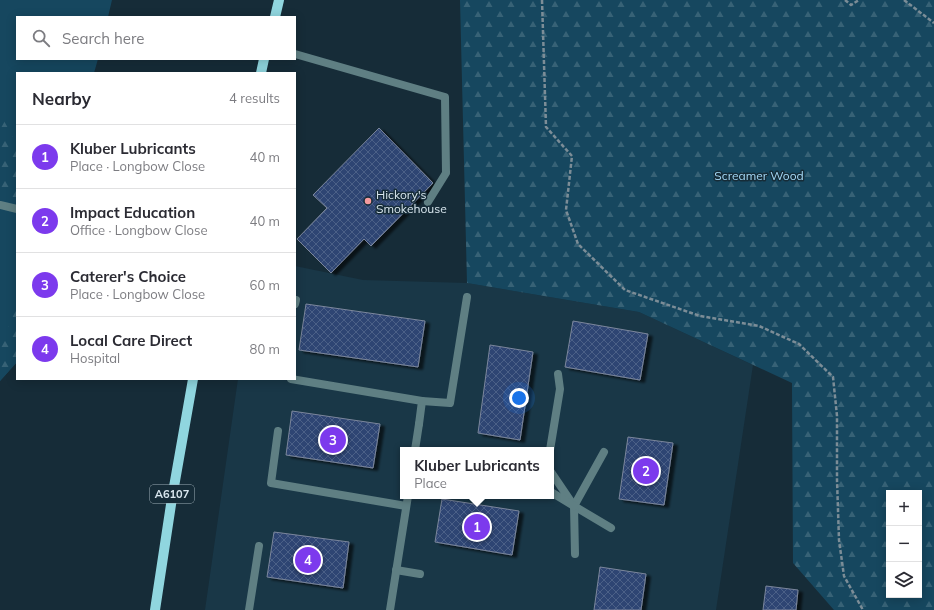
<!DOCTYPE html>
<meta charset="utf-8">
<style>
body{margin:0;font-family:Mulish,sans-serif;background:#f7f7f7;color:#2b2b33}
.controls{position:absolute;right:12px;bottom:12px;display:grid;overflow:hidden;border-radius:0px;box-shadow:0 2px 10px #0003}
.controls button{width:36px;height:36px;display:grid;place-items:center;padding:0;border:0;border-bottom:1px solid #e1e1e2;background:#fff;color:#2b2b33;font:20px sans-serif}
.you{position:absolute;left:519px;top:398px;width:14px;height:14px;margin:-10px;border:3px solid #fff;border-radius:50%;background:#1a73e8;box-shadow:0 0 0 6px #1a73e833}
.badge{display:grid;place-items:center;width:26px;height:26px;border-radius:50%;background:#7c3aed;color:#fff;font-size:13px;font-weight:700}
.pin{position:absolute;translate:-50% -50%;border:2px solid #fff;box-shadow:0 1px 4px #0006}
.popup{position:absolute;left:400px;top:447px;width:154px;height:52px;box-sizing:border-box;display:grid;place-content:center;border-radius:0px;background:#fff;filter:drop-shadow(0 1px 3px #0005);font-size:13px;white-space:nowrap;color:#7c7c81}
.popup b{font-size:15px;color:#2b2b33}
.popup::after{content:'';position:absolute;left:50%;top:100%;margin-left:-8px;border:8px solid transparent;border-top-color:#fff}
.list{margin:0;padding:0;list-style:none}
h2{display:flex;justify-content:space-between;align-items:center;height:52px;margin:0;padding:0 16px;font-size:17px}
h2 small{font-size:13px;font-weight:400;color:#7c7c81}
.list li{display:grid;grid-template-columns:26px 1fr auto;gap:12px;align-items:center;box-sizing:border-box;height:64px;padding:0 16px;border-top:1px solid #e1e1e2}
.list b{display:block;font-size:15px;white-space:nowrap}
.list p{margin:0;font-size:13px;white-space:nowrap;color:#7c7c81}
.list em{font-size:13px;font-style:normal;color:#7c7c81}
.icon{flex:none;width:22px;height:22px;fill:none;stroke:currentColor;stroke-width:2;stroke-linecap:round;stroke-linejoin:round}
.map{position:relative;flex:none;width:934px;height:610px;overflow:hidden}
.search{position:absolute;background:#fff;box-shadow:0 2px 10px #0003;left:16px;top:16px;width:280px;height:44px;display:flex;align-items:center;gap:10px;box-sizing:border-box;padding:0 14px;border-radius:0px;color:#7c7c81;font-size:15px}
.panel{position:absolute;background:#fff;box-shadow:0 2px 10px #0003;left:16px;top:72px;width:280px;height:308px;border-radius:0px}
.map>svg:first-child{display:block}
.built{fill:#193747;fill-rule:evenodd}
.green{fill:#16475f}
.forest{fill:url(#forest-firs);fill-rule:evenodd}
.building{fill:url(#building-cross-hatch);stroke:#7b869c;filter:url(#shadow)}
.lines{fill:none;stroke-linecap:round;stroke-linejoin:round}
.path{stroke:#7c8d97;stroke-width:2.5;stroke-dasharray:4 2;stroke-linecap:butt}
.service{stroke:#5f7f83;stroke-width:8}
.minor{stroke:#5f7f83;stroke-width:8}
.primary{stroke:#90d6df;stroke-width:10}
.poi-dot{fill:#f59b9e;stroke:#162c38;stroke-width:1.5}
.labels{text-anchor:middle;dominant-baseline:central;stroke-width:3;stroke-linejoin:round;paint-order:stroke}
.shield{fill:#162c38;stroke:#9eafb8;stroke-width:1}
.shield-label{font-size:11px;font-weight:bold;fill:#d9e7ef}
.park-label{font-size:12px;fill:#a5d9f7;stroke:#162c38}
.poi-label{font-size:12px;fill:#d9e7ef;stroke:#162c38;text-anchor:start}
</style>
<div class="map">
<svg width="934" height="610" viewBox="0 0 934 610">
<defs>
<pattern id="forest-firs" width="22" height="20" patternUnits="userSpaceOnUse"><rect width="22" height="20" fill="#16475f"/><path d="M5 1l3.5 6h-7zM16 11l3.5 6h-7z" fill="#376276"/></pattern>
<pattern id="building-cross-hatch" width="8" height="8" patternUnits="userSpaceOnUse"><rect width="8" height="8" fill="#2e4573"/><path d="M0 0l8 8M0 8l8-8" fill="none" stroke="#4c6087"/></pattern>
<filter id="shadow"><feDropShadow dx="4.5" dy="2.5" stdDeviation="1" flood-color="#0009"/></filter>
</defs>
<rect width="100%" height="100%" fill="#162c38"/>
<!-- built -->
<path class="built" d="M 295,266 L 363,280 L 467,283 L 639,312 L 753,365 L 716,610 L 205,610 L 238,379 L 295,379 ZM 403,450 L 551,450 L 551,496 L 403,496 Z"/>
<!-- green -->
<polygon class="green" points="0,0 112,0 108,17 17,17 17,59 98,59 94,73 17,73 17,362 0,381"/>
<!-- forest -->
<g class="forest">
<path d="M 460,0 L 934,0 L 934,610 L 834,610 L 793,563 L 792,383 L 639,312 L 467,283 ZM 889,493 L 919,493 L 919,595 L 889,595 Z"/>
<polygon points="0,114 17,144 17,202 0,195"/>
<polygon points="17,300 17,362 0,381 0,343 11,321"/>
</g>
<!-- building -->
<g class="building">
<polygon points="379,128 433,183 371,246 364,239 331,273 297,239 327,208 313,195"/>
<polygon points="306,304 425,321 418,367 299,350"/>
<polygon points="573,321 648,334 640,380 565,367"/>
<polygon points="490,345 533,352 520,440 478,433"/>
<polygon points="292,411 380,424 373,468 286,455"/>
<polygon points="628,437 673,443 664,505 619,499"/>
<polygon points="442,499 519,511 512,555 435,542"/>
<polygon points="274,532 349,542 343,588 267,577"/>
<polygon points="600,567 646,574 641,610 594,610"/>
<polygon points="766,586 798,590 796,610 763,610"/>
</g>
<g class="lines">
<!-- path -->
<g class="path">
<polyline points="542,0 546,127 572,156 566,210 578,244 625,290 700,316 759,326 799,344 833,377 837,416 837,480 839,540 844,576 863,610"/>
<polyline points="845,0 851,5 859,0"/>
<polyline points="904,0 934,23"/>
</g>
<!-- service -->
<g class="service">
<polyline points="295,54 445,97 446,173 428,202"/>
<polyline points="0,205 17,209"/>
<polyline points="295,304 296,300"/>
<polyline points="291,379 422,401 419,424"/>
<polyline points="422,401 450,403 467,297"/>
<polyline points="278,431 271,483 406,506"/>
<polyline points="550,450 560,389 558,374"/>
<polyline points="551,472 574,506 611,528"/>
<polyline points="575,554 574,506 604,452"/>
<polyline points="396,570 420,574"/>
<polyline points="249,610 259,546"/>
</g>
<!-- minor -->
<g class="minor">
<polyline points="415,450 419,424"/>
<polyline points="551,492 574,506"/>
<polyline points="390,610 408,496"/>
</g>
<!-- primary -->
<g class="primary">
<polyline points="275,17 279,0"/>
<polyline points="261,73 264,59"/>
<polyline points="155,610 172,498 193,379"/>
</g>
</g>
<!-- markers -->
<circle class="poi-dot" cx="368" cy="201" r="4"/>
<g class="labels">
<!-- shield labels -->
<rect class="shield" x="150" y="485" width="44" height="18" rx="3"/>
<g class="shield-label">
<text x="172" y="494">A6107</text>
</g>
<!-- park labels -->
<g class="park-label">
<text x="759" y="175">Screamer Wood</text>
</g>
<!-- poi labels -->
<g class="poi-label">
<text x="376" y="194">Hickory's<tspan x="376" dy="14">Smokehouse</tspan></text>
</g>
</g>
</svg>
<div class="controls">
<button>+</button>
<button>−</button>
<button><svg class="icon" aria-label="layers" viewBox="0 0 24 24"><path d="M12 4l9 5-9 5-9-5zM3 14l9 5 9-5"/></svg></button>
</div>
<div class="you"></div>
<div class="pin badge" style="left:477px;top:527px">1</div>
<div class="popup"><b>Kluber Lubricants</b>Place</div>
<div class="pin badge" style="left:646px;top:471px">2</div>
<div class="pin badge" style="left:333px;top:440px">3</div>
<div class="pin badge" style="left:308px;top:560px">4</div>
<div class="search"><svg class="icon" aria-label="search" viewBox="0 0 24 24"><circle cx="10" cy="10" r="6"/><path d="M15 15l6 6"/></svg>Search here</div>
<section class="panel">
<h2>Nearby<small>4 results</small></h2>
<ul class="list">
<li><span class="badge">1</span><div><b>Kluber Lubricants</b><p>Place · Longbow Close</p></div><em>40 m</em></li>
<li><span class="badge">2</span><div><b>Impact Education</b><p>Office · Longbow Close</p></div><em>40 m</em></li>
<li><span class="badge">3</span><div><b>Caterer's Choice</b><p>Place · Longbow Close</p></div><em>60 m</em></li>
<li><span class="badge">4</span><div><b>Local Care Direct</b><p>Hospital</p></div><em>80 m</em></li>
</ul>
</section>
</div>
